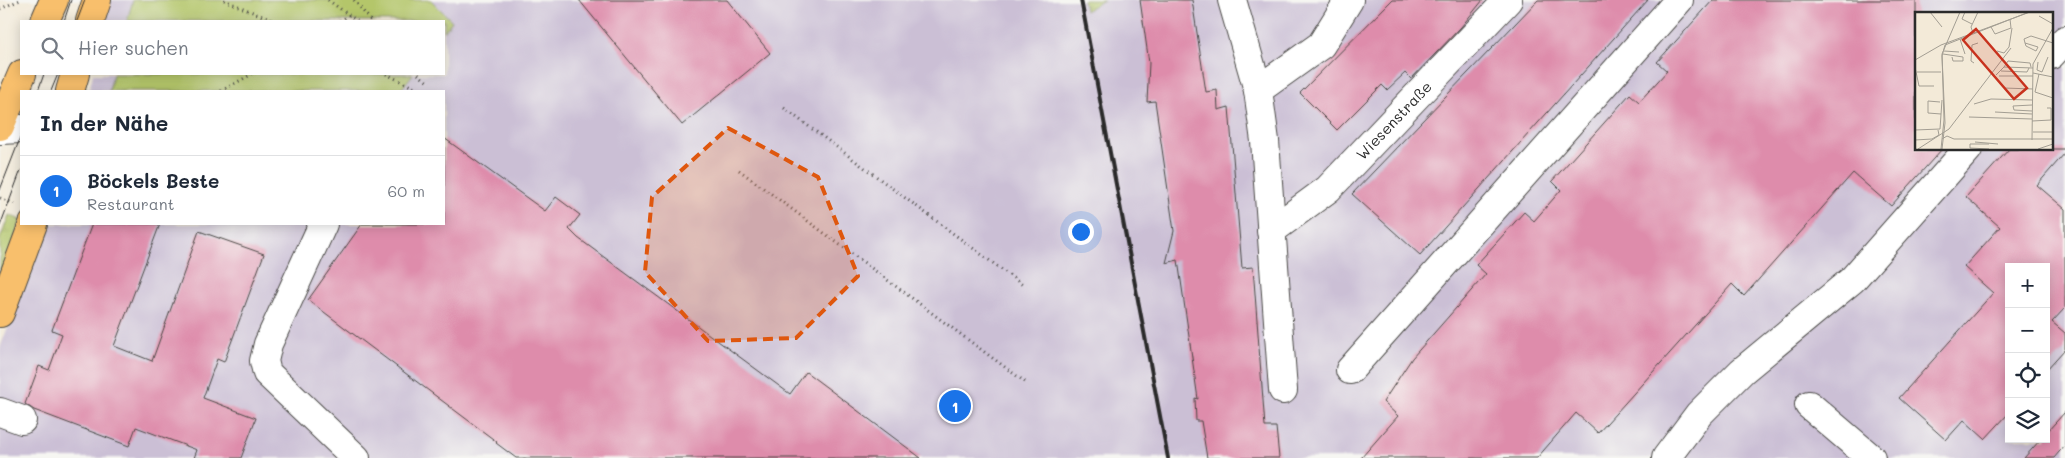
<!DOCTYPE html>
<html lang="de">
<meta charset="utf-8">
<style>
body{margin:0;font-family:Mali,sans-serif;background:#f6f6f7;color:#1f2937}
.controls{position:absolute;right:15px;bottom:15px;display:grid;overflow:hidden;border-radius:0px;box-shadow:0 2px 12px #0003}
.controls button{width:45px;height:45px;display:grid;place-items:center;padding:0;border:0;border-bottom:1px solid #e0e1e3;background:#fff;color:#1f2937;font:25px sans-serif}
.you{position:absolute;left:1080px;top:231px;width:18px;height:18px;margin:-12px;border:4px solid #fff;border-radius:50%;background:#1a73e8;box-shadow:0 0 0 8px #1a73e833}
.badge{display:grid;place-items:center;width:32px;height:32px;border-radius:50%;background:#1a73e8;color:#fff;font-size:16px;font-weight:700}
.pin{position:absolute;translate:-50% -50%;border:2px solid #fff;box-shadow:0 1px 5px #0006}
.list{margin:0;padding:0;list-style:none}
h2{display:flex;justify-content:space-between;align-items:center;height:65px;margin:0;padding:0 20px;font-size:21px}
h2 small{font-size:16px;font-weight:400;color:#747a83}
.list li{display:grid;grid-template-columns:32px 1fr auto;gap:15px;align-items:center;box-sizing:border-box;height:70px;padding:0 20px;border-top:1px solid #e0e1e3}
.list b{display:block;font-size:19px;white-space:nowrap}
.list p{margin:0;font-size:16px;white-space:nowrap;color:#747a83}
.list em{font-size:16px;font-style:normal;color:#747a83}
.icon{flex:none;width:28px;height:28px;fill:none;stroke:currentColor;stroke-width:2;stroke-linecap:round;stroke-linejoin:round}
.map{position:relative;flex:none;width:2065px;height:458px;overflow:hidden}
.search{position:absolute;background:#fff;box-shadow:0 2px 12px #0003;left:20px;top:20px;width:425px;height:55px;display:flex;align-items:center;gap:12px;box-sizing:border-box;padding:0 18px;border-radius:0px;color:#747a83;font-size:19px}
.panel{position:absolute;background:#fff;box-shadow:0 2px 12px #0003;left:20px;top:90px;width:425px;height:135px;border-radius:0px}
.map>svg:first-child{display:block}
.industrial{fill:#cbbfd5;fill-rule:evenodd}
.grass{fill:url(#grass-tufts);stroke:#70784a}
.garden{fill:#b4c66a;stroke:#70784a}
.building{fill:#de8cab}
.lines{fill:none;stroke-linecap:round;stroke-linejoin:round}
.minor-casing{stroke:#494845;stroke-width:30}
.major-casing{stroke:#494845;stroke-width:30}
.path{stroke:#494845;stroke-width:3;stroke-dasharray:1 4;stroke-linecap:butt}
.minor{stroke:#fff;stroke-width:28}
.major{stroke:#f8bf6c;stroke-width:28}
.tram{stroke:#2b2b2b;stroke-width:1}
.rail{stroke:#2b2b2b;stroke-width:4}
.marked{fill:#df570e;fill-opacity:0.2;stroke:#df570e;stroke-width:4;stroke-dasharray:10 6;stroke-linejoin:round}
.labels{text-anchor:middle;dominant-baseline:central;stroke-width:4;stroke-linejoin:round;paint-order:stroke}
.street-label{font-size:15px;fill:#2b2b2b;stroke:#f6f6f2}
.inset-road{fill:none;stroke:#a39e93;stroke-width:1}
.view{fill:#c8321e;fill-opacity:0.15;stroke:#c8321e;stroke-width:2.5}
.inset-edge{fill:none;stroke:#2b2b2b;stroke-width:2.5}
</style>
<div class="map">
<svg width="2065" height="458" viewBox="0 0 2065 458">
<defs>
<pattern id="grass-tufts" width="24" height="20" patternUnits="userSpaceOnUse" patternTransform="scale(1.25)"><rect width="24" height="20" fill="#b4c66a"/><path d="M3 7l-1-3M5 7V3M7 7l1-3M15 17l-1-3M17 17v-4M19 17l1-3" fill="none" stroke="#9baa5c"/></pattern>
</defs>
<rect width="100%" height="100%" fill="#f6f6f2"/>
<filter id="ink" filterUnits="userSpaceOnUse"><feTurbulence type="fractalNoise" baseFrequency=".02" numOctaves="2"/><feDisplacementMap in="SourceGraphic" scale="10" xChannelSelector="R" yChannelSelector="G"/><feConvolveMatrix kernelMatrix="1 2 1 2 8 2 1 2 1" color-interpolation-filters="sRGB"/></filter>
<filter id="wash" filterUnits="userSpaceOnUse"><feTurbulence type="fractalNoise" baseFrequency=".0096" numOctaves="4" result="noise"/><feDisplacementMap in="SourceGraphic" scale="20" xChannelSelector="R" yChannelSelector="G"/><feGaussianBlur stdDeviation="1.12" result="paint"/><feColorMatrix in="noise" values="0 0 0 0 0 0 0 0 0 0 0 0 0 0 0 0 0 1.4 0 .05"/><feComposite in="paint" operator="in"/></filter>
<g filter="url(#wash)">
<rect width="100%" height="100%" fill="#f3ead8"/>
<!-- industrial -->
<path class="industrial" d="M 111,0 L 2065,0 L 2065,458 L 0,458 L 0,348 L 46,224 L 444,224 L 444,91 L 89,91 L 93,74 L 444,74 L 444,21 L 106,21 ZM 1916,14 L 2051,14 L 2051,149 L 1916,149 ZM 2009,267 L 2046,267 L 2046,439 L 2009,439 Z"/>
<!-- grass -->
<g class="grass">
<polygon points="1083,0 1104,0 1085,11"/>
<polygon points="9,215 21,220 0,287 0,239"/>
</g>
<!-- garden -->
<g class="garden">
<polygon points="133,0 431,0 452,21 444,32 444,21 127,21"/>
<polygon points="113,74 413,74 400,91 109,91"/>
</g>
<g id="blocks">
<!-- building -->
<g class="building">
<polygon points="579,0 727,0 770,53 682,125"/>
<polygon points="1140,0 1192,0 1206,92 1217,90 1218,110 1229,107 1242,268 1253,267 1265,427 1276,427 1279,458 1207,458 1201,421 1196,421 1195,398 1198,399 1178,260 1166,263 1174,231 1155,101 1147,102 1149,63"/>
<polygon points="1392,0 1483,0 1461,27 1411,79 1405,73 1387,90 1382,85 1337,130 1300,93"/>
<polygon points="1538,0 1648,0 1420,255 1352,194"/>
<polygon points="1713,0 1916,0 1916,149 1942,149 1891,206 1853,173 1744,296 1732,284 1598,433 1576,413 1537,458 1361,458 1398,416 1383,402 1412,358 1486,274 1476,265 1524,212 1534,221 1561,190 1552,181 1630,94 1639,102 1667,71 1657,62"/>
<polygon points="444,138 545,211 556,197 580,215 569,229 578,238 790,394 806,372 921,458 516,458 496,443 497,442 308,300 362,224 444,224"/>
<polygon points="2009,149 2065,149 2065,153 2037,185 2065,209 2065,308 2052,322 2065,333 2065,349 2046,370 2046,267 2009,267 2009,413 1985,439 1964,420 1946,440 1899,398 1993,293 1964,267 2000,227 1966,197"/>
<polygon points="92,224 160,224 114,346 152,361 199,231 264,254 224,362 217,359 203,398 256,418 241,458 194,458 197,450 136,427 129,446 34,410 25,404 39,366 49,370 62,334 52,330"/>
<polygon points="2065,412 2065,445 2054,458 2024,458 2041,439 2046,439 2046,433"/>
</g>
</g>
</g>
<g filter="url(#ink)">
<use href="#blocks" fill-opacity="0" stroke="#494845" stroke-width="1"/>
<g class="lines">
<defs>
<g id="minor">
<polyline points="1232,0 1258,90"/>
<polyline points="2051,55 2065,40"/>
<polyline points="0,130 21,129"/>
<polyline points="323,224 268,344 264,361 267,373 356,458"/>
<path id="s1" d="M 1271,231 L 1328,189 L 1508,0"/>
<polyline points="1350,370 1679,0"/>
<polyline points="1283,390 1265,141 1258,90 1321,45 1349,0"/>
<polyline points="1809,405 1871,458"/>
<polyline points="0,412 22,420"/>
<polyline points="1666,458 1699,414 1742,371 1852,280 1968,149"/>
</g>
<g id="major">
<polyline points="45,21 54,0"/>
<polyline points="90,21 97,0"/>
<polyline points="70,91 75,74"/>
<polyline points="0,126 22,74"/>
<polyline points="0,313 33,224"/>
</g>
</defs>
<!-- minor casing -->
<use href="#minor" class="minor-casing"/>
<!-- major casing -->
<use href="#major" class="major-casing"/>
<!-- path -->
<g class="path">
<polyline points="224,0 274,21"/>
<polyline points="328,0 357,21"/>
<polyline points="354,0 371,21"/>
<polyline points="0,9 20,0"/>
<polyline points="340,21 349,15"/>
<polyline points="386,74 421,91"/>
<polyline points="418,74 429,83"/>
<polyline points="221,91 252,74"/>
<polyline points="784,108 1024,286"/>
<polyline points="739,170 1025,382"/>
<polyline points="0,198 18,205"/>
</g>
<!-- minor -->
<use href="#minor" class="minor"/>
<!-- major -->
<use href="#major" class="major"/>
<!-- tram -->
<g class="tram">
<polyline points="64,21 71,0"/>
<polyline points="77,21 85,0"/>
<polyline points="38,91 44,74"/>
<polyline points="51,91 58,74"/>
<polyline points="0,190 21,136"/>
<polyline points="0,226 21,170"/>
</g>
<!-- rail -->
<polyline class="rail" points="1081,0 1168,458"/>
</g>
</g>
<!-- marked area -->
<path class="marked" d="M 728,128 L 818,177 L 858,276 L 796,338 L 708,341 L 645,272 L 652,197 Z"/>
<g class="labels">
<!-- street labels -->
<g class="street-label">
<text stroke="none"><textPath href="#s1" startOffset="166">Wiesenstraße</textPath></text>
</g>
</g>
<!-- overview -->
<g transform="translate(1915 12)">
<rect width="138" height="138" fill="#f3ead8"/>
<path class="inset-road" d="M 15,0 L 27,15M 50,0 L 47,7 L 57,12M 124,4 L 138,12M 76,15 L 80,22 L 96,16 L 95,7M 58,21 L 56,15 L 63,0M 45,27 L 50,42M 110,31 L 123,35 L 121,39 L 111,34 L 110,31 L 109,27 L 116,24 L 138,31M 29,39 L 44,40M 82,39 L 89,41 L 94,35 L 97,16M 28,42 L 48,45 L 48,49 L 38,49 L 37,45M 0,48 L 26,33 L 115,0M 123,50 L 122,58 L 127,60 L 133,45M 59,51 L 56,49 L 57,33 L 63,31M 0,55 L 4,74 L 19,74M 89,55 L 93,49 L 115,51 L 116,55M 86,59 L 112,60 L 114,56M 2,60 L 26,60M 118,61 L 138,65M 124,62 L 120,80 L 138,86M 81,63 L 89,55 L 118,56M 84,64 L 118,64M 89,76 L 118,77M 25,90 L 13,89 L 13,101 L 26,102M 59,92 L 76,87 L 118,88M 117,99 L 99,98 L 98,94 L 117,93M 80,100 L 117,102M 54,105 L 117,107M 117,109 L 136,108 L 136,96 L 132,96M 0,118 L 25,117 L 27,88M 118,120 L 138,120M 27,127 L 32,124 L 39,127 L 138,127M 0,128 L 17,127 L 24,123 L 23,118M 117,128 L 118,52 L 138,16M 60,130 L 83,132M 74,132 L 55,132 L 55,136 L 74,137M 3,137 L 34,117 L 96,36M 26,137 L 29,108 L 27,42 L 45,0M 27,137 L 30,111 L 27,44 L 30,33 L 114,0M 123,137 L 138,132"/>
<path class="view" d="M 61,17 L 112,76 L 99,87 L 48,28 Z"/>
<rect width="138" height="138" class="inset-edge"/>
</g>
</svg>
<div class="controls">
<button>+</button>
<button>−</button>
<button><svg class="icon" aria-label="locate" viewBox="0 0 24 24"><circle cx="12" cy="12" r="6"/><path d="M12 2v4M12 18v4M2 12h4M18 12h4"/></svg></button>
<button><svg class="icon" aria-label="layers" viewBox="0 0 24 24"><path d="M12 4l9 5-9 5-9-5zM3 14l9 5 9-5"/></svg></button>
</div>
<div class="you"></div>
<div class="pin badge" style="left:955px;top:406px">1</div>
<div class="search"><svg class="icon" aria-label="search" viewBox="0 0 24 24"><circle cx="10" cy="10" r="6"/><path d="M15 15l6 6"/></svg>Hier suchen</div>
<section class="panel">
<h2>In der Nähe<small></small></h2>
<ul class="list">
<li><span class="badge">1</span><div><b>Böckels Beste</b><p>Restaurant</p></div><em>60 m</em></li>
</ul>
</section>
</div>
